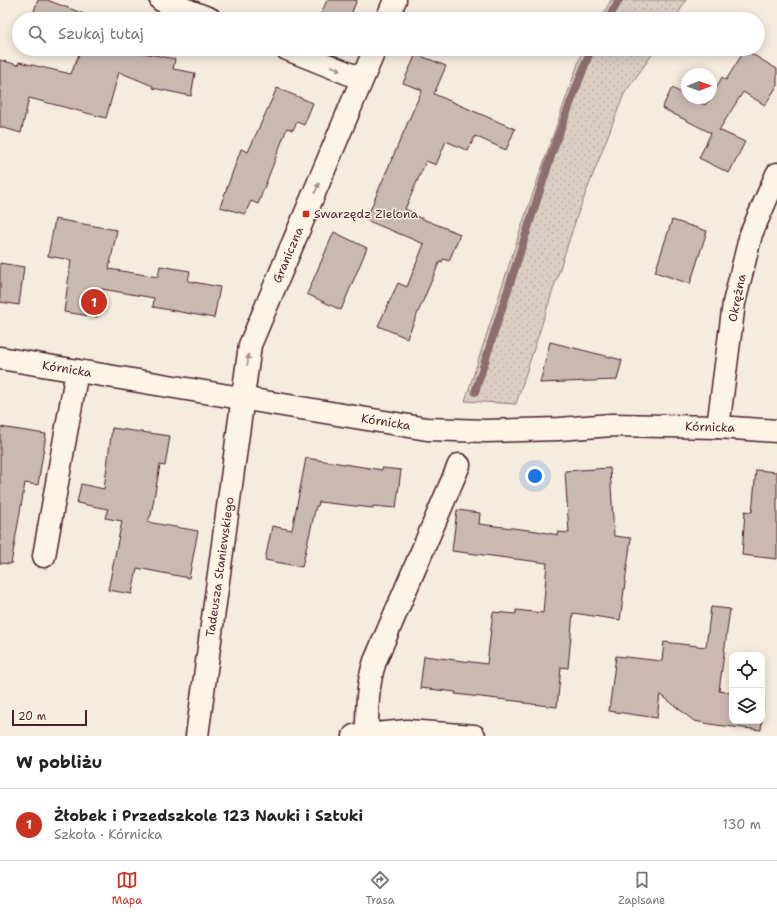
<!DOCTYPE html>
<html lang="pl">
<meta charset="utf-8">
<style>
body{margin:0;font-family:"Shantell Sans",sans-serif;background:#f2f2f2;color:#222}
.controls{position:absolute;right:12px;bottom:12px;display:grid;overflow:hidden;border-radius:8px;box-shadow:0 2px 10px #0003}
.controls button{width:36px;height:36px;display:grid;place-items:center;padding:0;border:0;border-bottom:1px solid #e0e0e0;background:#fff;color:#222;font:20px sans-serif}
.compass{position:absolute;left:681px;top:68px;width:36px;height:36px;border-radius:50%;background:#fff;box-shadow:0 2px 10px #0003;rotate:89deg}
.scale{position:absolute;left:12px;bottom:10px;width:75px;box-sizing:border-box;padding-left:4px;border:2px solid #4a1f2b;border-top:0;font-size:11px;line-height:14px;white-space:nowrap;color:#4a1f2b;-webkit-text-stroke:3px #fcf5e5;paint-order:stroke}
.you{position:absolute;left:535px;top:476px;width:14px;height:14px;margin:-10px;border:3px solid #fff;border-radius:50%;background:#1a73e8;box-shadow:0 0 0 6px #1a73e833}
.badge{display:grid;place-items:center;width:26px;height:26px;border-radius:50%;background:#c8321e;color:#fff;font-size:13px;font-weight:700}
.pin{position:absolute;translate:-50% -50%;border:2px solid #fff;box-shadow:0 1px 4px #0006}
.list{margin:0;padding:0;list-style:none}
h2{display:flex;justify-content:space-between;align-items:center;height:52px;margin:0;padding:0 16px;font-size:17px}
h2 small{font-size:13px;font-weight:400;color:#767676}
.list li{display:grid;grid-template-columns:26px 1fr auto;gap:12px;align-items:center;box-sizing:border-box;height:72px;padding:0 16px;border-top:1px solid #e0e0e0}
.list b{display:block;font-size:15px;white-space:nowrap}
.list p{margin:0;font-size:13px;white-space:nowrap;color:#767676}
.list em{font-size:13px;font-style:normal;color:#767676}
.icon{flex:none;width:22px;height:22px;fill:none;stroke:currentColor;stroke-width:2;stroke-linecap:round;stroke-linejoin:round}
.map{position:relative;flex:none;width:777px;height:736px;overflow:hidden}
.search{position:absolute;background:#fff;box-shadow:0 2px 10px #0003;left:12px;right:12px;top:12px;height:44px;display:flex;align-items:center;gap:10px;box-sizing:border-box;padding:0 14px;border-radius:22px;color:#767676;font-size:15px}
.sheet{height:124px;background:#fff}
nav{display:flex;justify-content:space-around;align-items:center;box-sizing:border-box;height:56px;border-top:1px solid #e0e0e0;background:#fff;font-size:11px;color:#767676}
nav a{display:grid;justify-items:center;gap:2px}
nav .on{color:#c8321e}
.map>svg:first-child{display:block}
.grass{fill:url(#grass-dots);stroke:#927678}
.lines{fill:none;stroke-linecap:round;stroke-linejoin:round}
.stream{stroke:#8c6e70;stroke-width:8}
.building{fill:#cab9b1;stroke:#4a1f2b}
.minor-casing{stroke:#4a1f2b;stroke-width:25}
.minor{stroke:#fcf5e5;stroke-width:22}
.oneway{fill:#a38a88}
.poi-dot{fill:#c8321e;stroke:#fcf5e5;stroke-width:1.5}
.labels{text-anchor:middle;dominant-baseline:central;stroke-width:3;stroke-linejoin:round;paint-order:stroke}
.poi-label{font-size:12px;fill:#4a1f2b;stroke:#fcf5e5;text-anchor:start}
.street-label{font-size:12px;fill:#4a1f2b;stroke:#fcf5e5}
</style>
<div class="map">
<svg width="777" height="736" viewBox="0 0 777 736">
<defs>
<pattern id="grass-dots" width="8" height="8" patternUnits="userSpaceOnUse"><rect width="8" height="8" fill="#dbcec4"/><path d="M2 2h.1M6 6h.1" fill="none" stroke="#bdb0a9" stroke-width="1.8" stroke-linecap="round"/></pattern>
</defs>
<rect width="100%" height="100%" fill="#f5ecde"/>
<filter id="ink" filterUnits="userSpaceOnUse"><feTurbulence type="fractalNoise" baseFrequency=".025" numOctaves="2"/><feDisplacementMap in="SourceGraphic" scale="8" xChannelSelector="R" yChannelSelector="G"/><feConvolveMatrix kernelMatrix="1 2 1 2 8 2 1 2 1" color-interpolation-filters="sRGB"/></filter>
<g filter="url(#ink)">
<!-- grass -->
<g class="grass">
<polygon points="611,0 686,0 675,19 600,19"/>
<polygon points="583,49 656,49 624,94 577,216 516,404 465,401 523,222"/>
</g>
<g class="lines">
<!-- stream -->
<g class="stream">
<polyline points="608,19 619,0"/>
<polyline points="475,392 556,141 591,49"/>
</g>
</g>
<!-- building -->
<g class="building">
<polygon points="38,0 47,0 92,17 92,19 31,19"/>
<polygon points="327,0 357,0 349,19 319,19"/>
<polygon points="81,49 123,49 175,59 173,69 195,73 191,96 153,88 153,86 119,72 106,118 29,98 21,133 0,127 0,60 18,65 19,62 71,74"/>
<polygon points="745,50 777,69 777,86 765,105 743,92 719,130 745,142 729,173 699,158 711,133 662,108 672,88 687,96 687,98 691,98 705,105 711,98 722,77 726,80"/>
<polygon points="416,54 446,66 434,94 515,129 506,150 475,136 468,151 446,141 436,165 426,161 405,209 414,213 413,215 460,234 449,261 443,259 442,262 440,261 407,338 378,326 398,283 407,287 424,244 366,220 384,177 422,90 403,83"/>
<polygon points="277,88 313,103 304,125 297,122 293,130 287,128 258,204 251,201 245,214 220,207 241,149 248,152"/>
<polygon points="55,219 117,230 109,269 158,277 160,266 190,271 188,281 220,287 214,318 153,307 154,298 102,289 97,317 64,312 71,260 48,256"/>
<polygon points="672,220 707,231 690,284 655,272"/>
<polygon points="334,232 367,248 341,310 307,294"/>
<polygon points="0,263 24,267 19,305 0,302"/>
<polygon points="550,342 622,360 617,380 540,383"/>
<polygon points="0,427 46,434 38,485 25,483 11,564 0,563"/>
<polygon points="112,428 170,436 165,466 160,465 151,515 147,522 198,531 189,578 137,568 132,594 108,590 122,521 105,518 108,509 77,503 81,484 104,489"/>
<polygon points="306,458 382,470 382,468 401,470 396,508 373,506 373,508 319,502 318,506 316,506 302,567 265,560 272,526 292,530"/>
<polygon points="610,468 614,536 631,538 620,620 573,613 568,668 561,667 557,707 524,703 524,702 455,694 456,692 420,688 424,656 487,664 493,612 516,614 516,610 543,613 547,563 452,551 457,510 480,513 479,524 537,531 558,535 558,532 569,533 565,471"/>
<polygon points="756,470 777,472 777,559 742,555 745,511 752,512"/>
<polygon points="711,607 730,609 719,691 732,693 732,721 762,721 762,697 764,697 761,730 716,725 694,721 660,694 657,718 609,711 616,656 662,661 664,642 706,647"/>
</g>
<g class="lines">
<defs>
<g id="minor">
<polyline points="161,0 210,19"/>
<polyline points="387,19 395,0"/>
<polyline points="287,49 362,79"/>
<polyline points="0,358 427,429 486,431 559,429 612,425 718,427 777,431"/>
<polyline points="718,427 734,303 751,234 777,174"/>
<polyline points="44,556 77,371"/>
<path d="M 367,734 C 367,709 367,685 375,661 L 459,465"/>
<polyline points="197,736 250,345 375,49"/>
<polyline points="354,736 407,731 474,736"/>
</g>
</defs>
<!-- minor casing -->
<use href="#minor" class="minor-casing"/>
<!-- minor -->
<use href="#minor" class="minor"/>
</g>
<!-- one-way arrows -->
<defs><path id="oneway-solid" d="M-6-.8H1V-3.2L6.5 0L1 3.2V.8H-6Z"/></defs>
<g class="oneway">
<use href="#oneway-solid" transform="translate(336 68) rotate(21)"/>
<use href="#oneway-solid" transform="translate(317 188) rotate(-67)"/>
<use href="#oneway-solid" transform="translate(248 360) rotate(-83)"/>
</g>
</g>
<!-- markers -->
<rect class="poi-dot" x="302" y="210" width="8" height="8" rx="2"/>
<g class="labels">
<!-- poi labels -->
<g class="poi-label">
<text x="314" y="214">Swarzędz Zielona</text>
</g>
<!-- street labels -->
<g class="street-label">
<text transform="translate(288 255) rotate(-67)">Graniczna</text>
<text transform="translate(737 298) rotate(-79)">Okrężna</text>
<text transform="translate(67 369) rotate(9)">Kórnicka</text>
<text transform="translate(386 422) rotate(9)">Kórnicka</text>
<text transform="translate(710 427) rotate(2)">Kórnicka</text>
<text transform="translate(220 567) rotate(-82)">Tadeusza Staniewskiego</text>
</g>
</g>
</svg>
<div class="controls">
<button><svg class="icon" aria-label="locate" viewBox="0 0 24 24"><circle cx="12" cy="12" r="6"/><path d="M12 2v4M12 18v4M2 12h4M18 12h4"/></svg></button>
<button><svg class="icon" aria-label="layers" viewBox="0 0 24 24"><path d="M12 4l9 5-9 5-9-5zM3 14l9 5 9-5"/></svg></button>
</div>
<svg class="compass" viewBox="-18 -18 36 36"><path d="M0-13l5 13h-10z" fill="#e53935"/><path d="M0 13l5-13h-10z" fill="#767676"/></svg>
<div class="scale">20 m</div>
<div class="you"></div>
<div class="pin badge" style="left:94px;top:302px">1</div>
<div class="search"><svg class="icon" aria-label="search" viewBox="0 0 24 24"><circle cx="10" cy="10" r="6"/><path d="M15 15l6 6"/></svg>Szukaj tutaj</div>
</div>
<section class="sheet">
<h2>W pobliżu<small></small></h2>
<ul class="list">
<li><span class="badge">1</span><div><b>Żłobek i Przedszkole 123 Nauki i Sztuki</b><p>Szkoła · Kórnicka</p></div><em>130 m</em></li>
</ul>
</section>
<nav>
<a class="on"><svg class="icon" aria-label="map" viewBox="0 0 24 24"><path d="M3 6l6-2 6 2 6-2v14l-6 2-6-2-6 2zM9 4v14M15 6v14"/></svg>Mapa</a>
<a><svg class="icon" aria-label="directions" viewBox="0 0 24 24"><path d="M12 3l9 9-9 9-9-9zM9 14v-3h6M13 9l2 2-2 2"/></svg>Trasa</a>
<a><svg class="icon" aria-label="saved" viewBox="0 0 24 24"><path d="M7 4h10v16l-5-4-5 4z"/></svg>Zapisane</a>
</nav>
